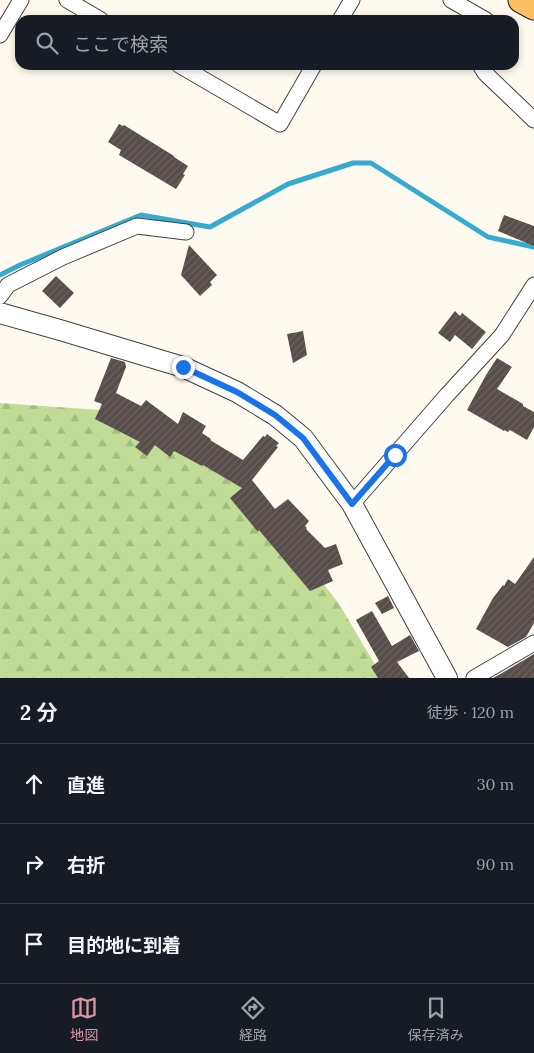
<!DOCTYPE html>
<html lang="ja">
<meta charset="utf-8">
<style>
body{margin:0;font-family:Lora,"Noto Sans JP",serif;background:#20242c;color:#f1f3f6}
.stop{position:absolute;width:15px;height:15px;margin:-11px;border:4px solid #1a73e8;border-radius:50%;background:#fff}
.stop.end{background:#1a73e8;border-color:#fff;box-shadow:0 1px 5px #0008}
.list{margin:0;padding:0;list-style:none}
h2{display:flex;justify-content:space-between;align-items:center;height:65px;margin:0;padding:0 20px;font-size:21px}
h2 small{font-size:16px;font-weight:400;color:#9ea1a6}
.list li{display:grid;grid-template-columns:32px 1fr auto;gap:15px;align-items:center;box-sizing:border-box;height:80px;padding:0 20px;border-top:1px solid #363941}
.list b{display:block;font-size:19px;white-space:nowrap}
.list em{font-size:16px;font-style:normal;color:#9ea1a6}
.icon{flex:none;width:28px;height:28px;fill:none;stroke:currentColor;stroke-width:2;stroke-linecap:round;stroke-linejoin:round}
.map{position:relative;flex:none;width:534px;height:678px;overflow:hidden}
.search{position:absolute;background:#171b24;box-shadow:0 2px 8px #0003;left:15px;right:15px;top:15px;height:55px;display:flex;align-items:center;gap:12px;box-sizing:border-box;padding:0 18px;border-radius:15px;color:#9ea1a6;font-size:19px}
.sheet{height:305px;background:#171b24}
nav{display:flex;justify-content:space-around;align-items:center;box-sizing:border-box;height:70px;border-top:1px solid #363941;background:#171b24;font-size:14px;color:#9ea1a6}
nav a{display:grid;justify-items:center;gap:2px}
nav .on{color:#dc95a5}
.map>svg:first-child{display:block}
.forest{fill:url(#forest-firs)}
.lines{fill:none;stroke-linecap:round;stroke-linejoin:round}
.stream{stroke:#37aad1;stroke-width:5}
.building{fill:url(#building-hatch)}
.minor-casing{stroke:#414141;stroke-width:17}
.tertiary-casing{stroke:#414141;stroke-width:22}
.primary-casing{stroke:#1f1f1f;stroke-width:27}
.minor{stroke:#fff;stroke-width:15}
.tertiary{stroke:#fff;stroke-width:20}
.primary{stroke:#fcc063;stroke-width:25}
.route{stroke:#1a73e8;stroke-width:6}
</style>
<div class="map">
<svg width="534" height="678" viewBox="0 0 534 678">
<defs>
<pattern id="forest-firs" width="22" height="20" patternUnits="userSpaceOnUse" patternTransform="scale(1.25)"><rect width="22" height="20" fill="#c0dc96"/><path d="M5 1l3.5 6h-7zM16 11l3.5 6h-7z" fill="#a4bc80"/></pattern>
<pattern id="building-hatch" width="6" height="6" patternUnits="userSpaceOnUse" patternTransform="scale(1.25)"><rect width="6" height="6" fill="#574d4a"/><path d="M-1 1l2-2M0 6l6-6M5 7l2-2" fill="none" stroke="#6a6260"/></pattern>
</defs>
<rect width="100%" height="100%" fill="#fffaef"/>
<!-- forest -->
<polygon class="forest" points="0,403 129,412 239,475 339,604 383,678 0,678"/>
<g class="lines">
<!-- stream -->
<polyline class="stream" points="0,275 20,265 141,215 210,227 288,184 353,163 371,163 488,237 534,247"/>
</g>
<!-- building -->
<g class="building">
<polygon points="119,124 123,126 124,125 174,156 174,157 188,166 183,174 185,175 176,189 119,155 121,150 108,142"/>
<polygon points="504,215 534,226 534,246 498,231"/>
<polygon points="189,245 217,275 210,282 212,285 200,296 181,275"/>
<polygon points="56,276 74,293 60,308 42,291"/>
<polygon points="455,311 460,316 462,313 486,332 472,349 455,335 450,342 438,333"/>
<polygon points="303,331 307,355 293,363 287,334"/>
<polygon points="111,358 125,362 126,367 116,393 141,406 146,400 178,424 183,412 206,426 202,433 211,439 210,440 243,460 263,436 265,437 267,434 279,443 276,446 278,447 252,480 275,509 288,499 309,521 305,526 307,528 306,529 325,548 336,544 343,564 328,570 333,581 310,591 259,530 258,532 230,498 242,488 203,465 202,466 174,451 170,457 155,445 147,456 135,447 140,442 95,419 102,404 94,401"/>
<polygon points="497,358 512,367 497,389 523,404 523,406 534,412 534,427 527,440 510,430 508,432 504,430 504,431 467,410 486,375"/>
<polygon points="534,557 534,623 526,637 508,647 476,629 493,598 503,585 504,586 508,579 515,584"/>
<polygon points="388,596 394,608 382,614 375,603"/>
<polygon points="372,611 392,646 410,635 419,651 397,662 409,678 378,678 371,667 379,661 356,620"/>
<polygon points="534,654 534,678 493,678 497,676"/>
</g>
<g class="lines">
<defs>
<g id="minor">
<polyline points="67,0 101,20"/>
<polyline points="451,0 486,20"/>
<polyline points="340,20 352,0"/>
<polyline points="0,35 21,0"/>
<polyline points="179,65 280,124 314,65"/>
<polyline points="480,65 485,73 534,120"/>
<polyline points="0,296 8,285 63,257 137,226 186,232"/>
<polyline points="352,504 447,395 502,335 534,285"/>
<polyline points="474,678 534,643"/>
</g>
<polyline id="tertiary" points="0,313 60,330 183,367 237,392 275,415 303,438 352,504 447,678"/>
<polyline id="primary" points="521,0 534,7"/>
</defs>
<!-- minor casing -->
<use href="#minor" class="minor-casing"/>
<!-- tertiary casing -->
<use href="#tertiary" class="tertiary-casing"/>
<!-- primary casing -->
<use href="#primary" class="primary-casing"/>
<!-- minor -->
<use href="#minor" class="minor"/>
<!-- tertiary -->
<use href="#tertiary" class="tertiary"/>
<!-- primary -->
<use href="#primary" class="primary"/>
</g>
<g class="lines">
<!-- route -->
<polyline class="route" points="183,367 237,392 275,415 303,438 352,504 395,455"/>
</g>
</svg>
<div class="stop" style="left:395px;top:455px"></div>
<div class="stop end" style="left:183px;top:367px"></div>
<div class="search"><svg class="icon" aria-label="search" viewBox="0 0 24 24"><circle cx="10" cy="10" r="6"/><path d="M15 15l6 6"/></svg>ここで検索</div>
</div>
<section class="sheet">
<h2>2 分<small>徒歩 · 120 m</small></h2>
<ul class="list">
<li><svg class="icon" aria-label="ahead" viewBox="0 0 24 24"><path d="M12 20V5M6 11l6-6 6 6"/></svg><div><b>直進</b></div><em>30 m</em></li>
<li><svg class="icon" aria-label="right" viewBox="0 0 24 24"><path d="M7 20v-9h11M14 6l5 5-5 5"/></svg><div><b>右折</b></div><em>90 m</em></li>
<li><svg class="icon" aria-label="arrive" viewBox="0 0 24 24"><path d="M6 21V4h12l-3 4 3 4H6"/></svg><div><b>目的地に到着</b></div></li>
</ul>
</section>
<nav>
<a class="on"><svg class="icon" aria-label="map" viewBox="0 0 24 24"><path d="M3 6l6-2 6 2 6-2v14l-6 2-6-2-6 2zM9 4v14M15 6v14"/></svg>地図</a>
<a><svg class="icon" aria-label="directions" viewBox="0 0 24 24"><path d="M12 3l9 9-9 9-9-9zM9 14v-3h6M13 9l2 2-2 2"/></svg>経路</a>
<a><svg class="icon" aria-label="saved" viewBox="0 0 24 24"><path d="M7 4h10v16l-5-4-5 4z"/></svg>保存済み</a>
</nav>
